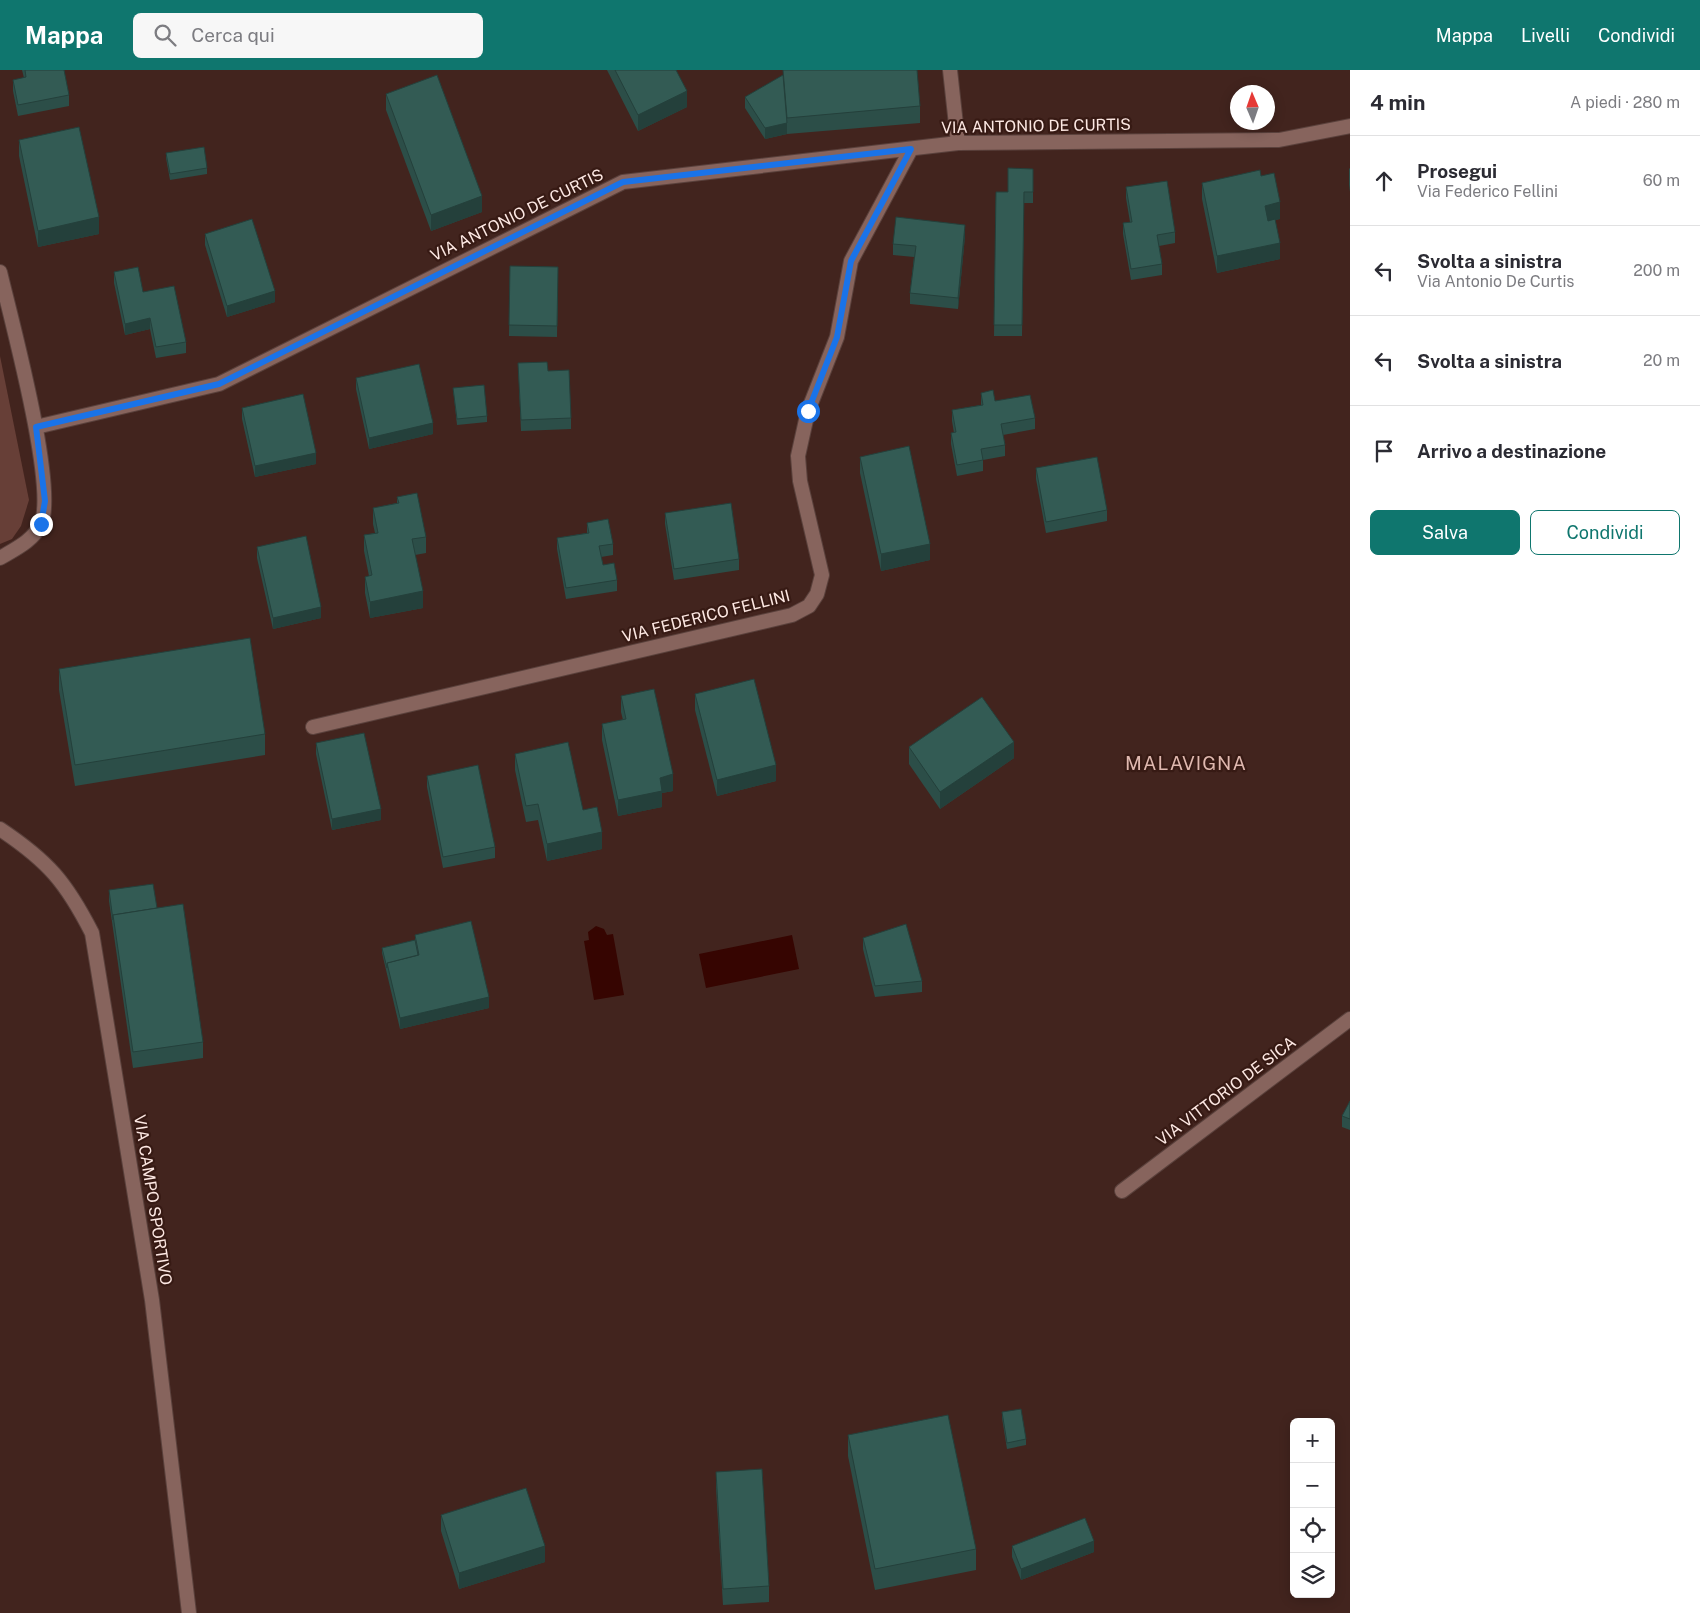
<!DOCTYPE html>
<html lang="it">
<meta charset="utf-8">
<style>
body{margin:0;font-family:"Public Sans",sans-serif;background:#f7f7f7;color:#2b2b33}
.controls{position:absolute;right:15px;bottom:15px;display:grid;overflow:hidden;border-radius:8px;box-shadow:0 2px 12px #0003}
.controls button{width:45px;height:45px;display:grid;place-items:center;padding:0;border:0;border-bottom:1px solid #e1e1e2;background:#fff;color:#2b2b33;font:25px sans-serif}
.compass{position:absolute;left:1230px;top:15px;width:45px;height:45px;border-radius:50%;background:#fff;box-shadow:0 2px 12px #0003;rotate:358deg}
.stop{position:absolute;width:15px;height:15px;margin:-11px;border:4px solid #1a73e8;border-radius:50%;background:#fff}
.stop.end{background:#1a73e8;border-color:#fff;box-shadow:0 1px 5px #0008}
.list{margin:0;padding:0;list-style:none}
h2{display:flex;justify-content:space-between;align-items:center;height:65px;margin:0;padding:0 20px;font-size:21px}
h2 small{font-size:16px;font-weight:400;color:#7c7c81}
.list li{display:grid;grid-template-columns:32px 1fr auto;gap:15px;align-items:center;box-sizing:border-box;height:90px;padding:0 20px;border-top:1px solid #e1e1e2}
.list b{display:block;font-size:19px;white-space:nowrap}
.list p{margin:0;font-size:16px;white-space:nowrap;color:#7c7c81}
.list em{font-size:16px;font-style:normal;color:#7c7c81}
.actions{display:flex;gap:10px;padding:15px 20px}
.actions a{flex:1;padding:11px 0;border:1px solid #0f766e;border-radius:8px;text-align:center;font-size:18px;color:#0f766e}
.actions .main{background:#0f766e;color:#fff}
.icon{flex:none;width:28px;height:28px;fill:none;stroke:currentColor;stroke-width:2;stroke-linecap:round;stroke-linejoin:round}
.map{position:relative;flex:none;width:1350px;height:1543px;overflow:hidden}
header{display:flex;align-items:center;gap:30px;box-sizing:border-box;height:70px;padding:0 25px;background:#0f766e;color:#fff}
header strong{font-size:24px}
nav{display:flex;gap:28px;margin-inline-start:auto;font-size:18px}
.search{width:350px;height:45px;background:#f7f7f7;display:flex;align-items:center;gap:12px;box-sizing:border-box;padding:0 18px;border-radius:8px;color:#7c7c81;font-size:19px}
main{display:flex}
aside{flex:1;background:#fff}
.map>svg:first-child{display:block}
.green{fill:#673f37}
.water{fill:#360501}
.lines{fill:none;stroke-linecap:round;stroke-linejoin:round}
.minor-casing{stroke:#5a413c;stroke-width:16}
.tertiary-casing{stroke:#5a413c;stroke-width:16}
.minor{stroke:#87645d;stroke-width:14}
.tertiary{stroke:#87645d;stroke-width:14}
.wall{fill:#2c4e48}
.shaded-wall{fill:#24403b}
.building{fill:#335b54;stroke:#24403b}
.route{stroke:#1a73e8;stroke-width:6}
.labels{text-anchor:middle;dominant-baseline:central;stroke-width:4.5;stroke-linejoin:round;paint-order:stroke}
.street-label{font-size:16px;fill:#fde8e3;stroke:#371a14}
.quarter-label{font-size:19px;letter-spacing:1px;fill:#dfb8af;stroke:#371a14}
</style>
<header>
<strong>Mappa</strong>
<div class="search"><svg class="icon" aria-label="search" viewBox="0 0 24 24"><circle cx="10" cy="10" r="6"/><path d="M15 15l6 6"/></svg>Cerca qui</div>
<nav><a>Mappa</a><a>Livelli</a><a>Condividi</a></nav>
</header>
<main>
<div class="map">
<svg width="1350" height="1543" viewBox="0 0 1350 1543">
<rect width="100%" height="100%" fill="#42241e"/>
<!-- green -->
<polygon class="green" points="0,286 29,430 21,456 12,469 0,474"/>
<!-- water -->
<g class="water">
<polygon points="596,856 604,859 607,865 613,864 624,925 594,930 584,871 589,870 588,862"/>
<polygon points="792,865 799,899 706,918 699,884"/>
</g>
<g class="lines">
<defs>
<g id="minor">
<polyline points="950,0 958,73"/>
<path d="M 0,202 C 11,249 57,417 41,454 C 33,471 15,479 0,488"/>
<polyline points="36,357 219,314 623,112 958,73 1279,70 1350,56"/>
<polyline points="313,657 792,545 809,536 817,524 822,505 800,411 798,386 808,341 837,267 851,191 911,79"/>
<polyline points="1122,1121 1350,949"/>
</g>
<path id="tertiary" d="M 0,759 C 48,791 66,812 92,863 L 152,1230 L 189,1543"/>
</defs>
<!-- minor casing -->
<use href="#minor" class="minor-casing"/>
<!-- tertiary casing -->
<use href="#tertiary" class="tertiary-casing"/>
<!-- minor -->
<use href="#minor" class="minor"/>
<!-- tertiary -->
<use href="#tertiary" class="tertiary"/>
</g>
<!-- wall -->
<g class="wall">
<polygon points="22,0 64,0 69,25 69,36 18,46 13,21 13,10 24,8"/>
<polygon points="607,0 676,0 687,37 638,61"/>
<polygon points="783,0 920,36 920,53 787,64 765,69 745,38 745,27 783,5"/>
<polygon points="386,24 482,142 431,161 386,40"/>
<polygon points="19,70 99,164 38,177 19,86"/>
<polygon points="166,83 207,98 207,104 170,110 166,88"/>
<polygon points="1350,98 1350,122 1349,115 1349,99"/>
<polygon points="1033,99 1033,133 1024,133 1022,266 994,266 996,122 1008,122"/>
<polygon points="1261,106 1280,149 1275,150 1280,189 1217,203 1202,129 1202,113"/>
<polygon points="1126,117 1175,162 1175,173 1159,176 1162,194 1162,205 1131,210 1123,164 1123,153 1130,152 1126,128"/>
<polygon points="205,164 275,232 227,247 205,175"/>
<polygon points="965,166 958,239 910,234 910,223 914,187 893,185 893,174"/>
<polygon points="510,196 558,197 557,267 509,266"/>
<polygon points="114,202 143,222 186,272 186,283 156,288 150,259 125,265 114,213"/>
<polygon points="518,293 548,301 571,348 571,359 521,361"/>
<polygon points="356,308 433,364 369,379 356,319"/>
<polygon points="453,318 487,346 487,352 457,355"/>
<polygon points="981,323 995,331 1035,348 1035,359 1003,365 1005,375 1005,386 983,390 983,401 957,406 951,374 951,363 954,363 952,351 952,340 981,335"/>
<polygon points="242,338 316,394 255,407 242,349"/>
<polygon points="860,387 930,490 881,501 860,403"/>
<polygon points="1036,398 1107,440 1107,451 1046,463 1036,409"/>
<polygon points="397,427 426,467 426,483 415,485 423,538 370,548 365,523 365,507 369,506 364,481 364,465 375,463 373,454 373,438 397,433"/>
<polygon points="665,443 739,489 739,500 674,510 665,454"/>
<polygon points="587,453 613,474 613,485 601,487 603,495 617,510 617,521 566,529 557,479 557,468 587,463"/>
<polygon points="257,477 321,548 273,559 257,488"/>
<polygon points="59,599 265,664 265,685 75,716 59,620"/>
<polygon points="695,624 776,711 717,726 695,640"/>
<polygon points="621,626 673,721 662,723 662,737 618,746 602,670 602,654 623,650 621,642"/>
<polygon points="316,673 381,750 332,760 316,684"/>
<polygon points="909,677 1014,688 940,739 909,694"/>
<polygon points="515,684 583,740 602,779 547,791 538,750 526,752 515,700"/>
<polygon points="427,706 495,777 495,788 443,798 427,717"/>
<polygon points="109,820 157,838 203,972 203,988 133,998 109,831"/>
<polygon points="415,865 489,938 400,959 382,883 382,878 415,870"/>
<polygon points="863,868 922,911 922,922 875,927 863,879"/>
<polygon points="1350,1031 1350,1060 1342,1057 1342,1046"/>
<polygon points="1002,1342 1026,1369 1026,1375 1007,1379 1002,1348"/>
<polygon points="848,1365 976,1479 976,1500 875,1520 848,1386"/>
<polygon points="716,1402 769,1516 769,1532 723,1535 716,1418"/>
<polygon points="441,1445 545,1492 459,1519 441,1461"/>
<polygon points="1012,1476 1094,1482 1021,1510 1012,1487"/>
</g>
<!-- shaded-wall -->
<g class="shaded-wall">
<polygon points="687,21 687,37 638,61 638,45"/>
<polygon points="787,53 787,64 765,69 765,58"/>
<polygon points="482,126 482,142 431,161 431,145"/>
<polygon points="1280,132 1280,149 1265,152 1265,136"/>
<polygon points="99,147 99,164 38,177 38,161"/>
<polygon points="965,155 965,166 958,239 958,228"/>
<polygon points="1280,173 1280,189 1217,203 1217,186"/>
<polygon points="275,221 275,232 227,247 227,236"/>
<polygon points="150,248 150,259 125,265 125,254"/>
<polygon points="433,353 433,364 369,379 369,368"/>
<polygon points="316,383 316,394 255,407 255,396"/>
<polygon points="930,474 930,490 881,501 881,484"/>
<polygon points="423,521 423,538 370,548 370,532"/>
<polygon points="321,537 321,548 273,559 273,548"/>
<polygon points="1014,672 1014,688 940,739 940,722"/>
<polygon points="776,695 776,711 717,726 717,710"/>
<polygon points="673,704 673,721 662,723 662,737 618,746 618,730 660,708"/>
<polygon points="381,739 381,750 332,760 332,749"/>
<polygon points="602,762 602,779 547,791 547,774"/>
<polygon points="489,927 489,938 400,959 400,948"/>
<polygon points="1094,1471 1094,1482 1021,1510 1021,1499"/>
<polygon points="545,1476 545,1492 459,1519 459,1503"/>
</g>
<!-- building -->
<g class="building">
<polygon points="25,0 64,0 69,25 18,35 13,10 26,7"/>
<polygon points="615,0 676,0 687,21 638,45"/>
<polygon points="783,0 917,0 920,36 787,48"/>
<polygon points="437,5 482,126 431,145 386,24"/>
<polygon points="783,5 787,53 765,58 745,27"/>
<polygon points="79,57 99,147 38,161 19,70"/>
<polygon points="204,77 207,98 170,104 166,83"/>
<polygon points="1008,98 1033,99 1033,122 1024,122 1022,255 994,255 996,122 1008,122"/>
<polygon points="1260,100 1261,106 1274,103 1280,132 1265,136 1268,151 1275,149 1280,173 1217,186 1202,113"/>
<polygon points="1167,111 1175,162 1157,165 1162,194 1131,199 1123,153 1132,152 1126,117"/>
<polygon points="896,147 965,155 958,228 910,223 916,176 893,174"/>
<polygon points="252,149 275,221 227,236 205,164"/>
<polygon points="510,196 558,197 557,256 509,255"/>
<polygon points="138,197 143,222 174,216 186,272 156,277 150,248 125,254 114,202"/>
<polygon points="547,292 548,301 569,300 571,348 521,350 518,293"/>
<polygon points="419,294 433,353 369,368 356,308"/>
<polygon points="484,315 487,346 457,349 453,318"/>
<polygon points="993,320 995,331 1030,325 1035,348 1001,354 1005,375 981,379 983,390 957,395 951,363 956,362 952,340 983,335 981,323"/>
<polygon points="303,324 316,383 255,396 242,338"/>
<polygon points="909,376 930,474 881,484 860,387"/>
<polygon points="1097,387 1107,440 1046,452 1036,398"/>
<polygon points="417,423 426,467 412,469 423,521 370,532 365,507 372,505 364,465 378,463 373,438 399,433 397,427"/>
<polygon points="731,433 739,489 674,499 665,443"/>
<polygon points="608,449 613,474 599,476 603,495 614,493 617,510 566,518 557,468 589,463 587,453"/>
<polygon points="306,466 321,537 273,548 257,477"/>
<polygon points="250,568 265,664 75,695 59,599"/>
<polygon points="754,609 776,695 717,710 695,624"/>
<polygon points="654,619 673,704 660,708 662,721 618,730 602,654 626,649 621,626"/>
<polygon points="982,627 1014,672 940,722 909,677"/>
<polygon points="364,663 381,739 332,749 316,673"/>
<polygon points="568,672 583,740 597,737 602,762 547,774 538,734 526,736 515,684"/>
<polygon points="478,695 495,777 443,787 427,706"/>
<polygon points="153,814 157,838 113,845 113,850 109,820"/>
<polygon points="183,834 203,972 133,982 113,845"/>
<polygon points="471,851 489,927 400,948 387,893 419,885 415,865"/>
<polygon points="906,854 922,911 875,916 863,868"/>
<polygon points="415,870 418,885 387,893 387,898 382,878"/>
<polygon points="1350,1031 1350,1049 1342,1046"/>
<polygon points="1021,1339 1026,1369 1007,1373 1002,1342"/>
<polygon points="948,1345 976,1479 875,1499 848,1365"/>
<polygon points="762,1399 769,1516 723,1519 716,1402"/>
<polygon points="526,1418 545,1476 459,1503 441,1445"/>
<polygon points="1085,1448 1094,1471 1021,1499 1012,1476"/>
</g>
<g class="lines">
<!-- route -->
<polyline class="route" points="41,454 45,431 36,357 219,314 623,112 911,79 851,191 837,267 808,341"/>
</g>
<g class="labels">
<!-- street labels -->
<g class="street-label">
<text transform="translate(1036 56) rotate(-1)">VIA ANTONIO DE CURTIS</text>
<text transform="translate(517 145) rotate(-26)">VIA ANTONIO DE CURTIS</text>
<text transform="translate(706 546) rotate(-14)">VIA FEDERICO FELLINI</text>
<text transform="translate(1226 1021) rotate(-37)">VIA VITTORIO DE SICA</text>
<text transform="translate(153 1130) rotate(81)">VIA CAMPO SPORTIVO</text>
</g>
<!-- quarter labels -->
<g class="quarter-label">
<text x="1186" y="693">MALAVIGNA</text>
</g>
</g>
</svg>
<div class="controls">
<button>+</button>
<button>−</button>
<button><svg class="icon" aria-label="locate" viewBox="0 0 24 24"><circle cx="12" cy="12" r="6"/><path d="M12 2v4M12 18v4M2 12h4M18 12h4"/></svg></button>
<button><svg class="icon" aria-label="layers" viewBox="0 0 24 24"><path d="M12 4l9 5-9 5-9-5zM3 14l9 5 9-5"/></svg></button>
</div>
<svg class="compass" viewBox="-18 -18 36 36"><path d="M0-13l5 13h-10z" fill="#e53935"/><path d="M0 13l5-13h-10z" fill="#7c7c81"/></svg>
<div class="stop" style="left:808px;top:341px"></div>
<div class="stop end" style="left:41px;top:454px"></div>
</div>
<aside>
<h2>4 min<small>A piedi · 280 m</small></h2>
<ul class="list">
<li><svg class="icon" aria-label="ahead" viewBox="0 0 24 24"><path d="M12 20V5M6 11l6-6 6 6"/></svg><div><b>Prosegui</b><p>Via Federico Fellini</p></div><em>60 m</em></li>
<li><svg class="icon" aria-label="left" viewBox="0 0 24 24"><path d="M17 20v-9H6M10 6l-5 5 5 5"/></svg><div><b>Svolta a sinistra</b><p>Via Antonio De Curtis</p></div><em>200 m</em></li>
<li><svg class="icon" aria-label="left" viewBox="0 0 24 24"><path d="M17 20v-9H6M10 6l-5 5 5 5"/></svg><div><b>Svolta a sinistra</b></div><em>20 m</em></li>
<li><svg class="icon" aria-label="arrive" viewBox="0 0 24 24"><path d="M6 21V4h12l-3 4 3 4H6"/></svg><div><b>Arrivo a destinazione</b></div></li>
</ul>
<div class="actions"><a class="main">Salva</a><a>Condividi</a></div>
</aside>
</main>
